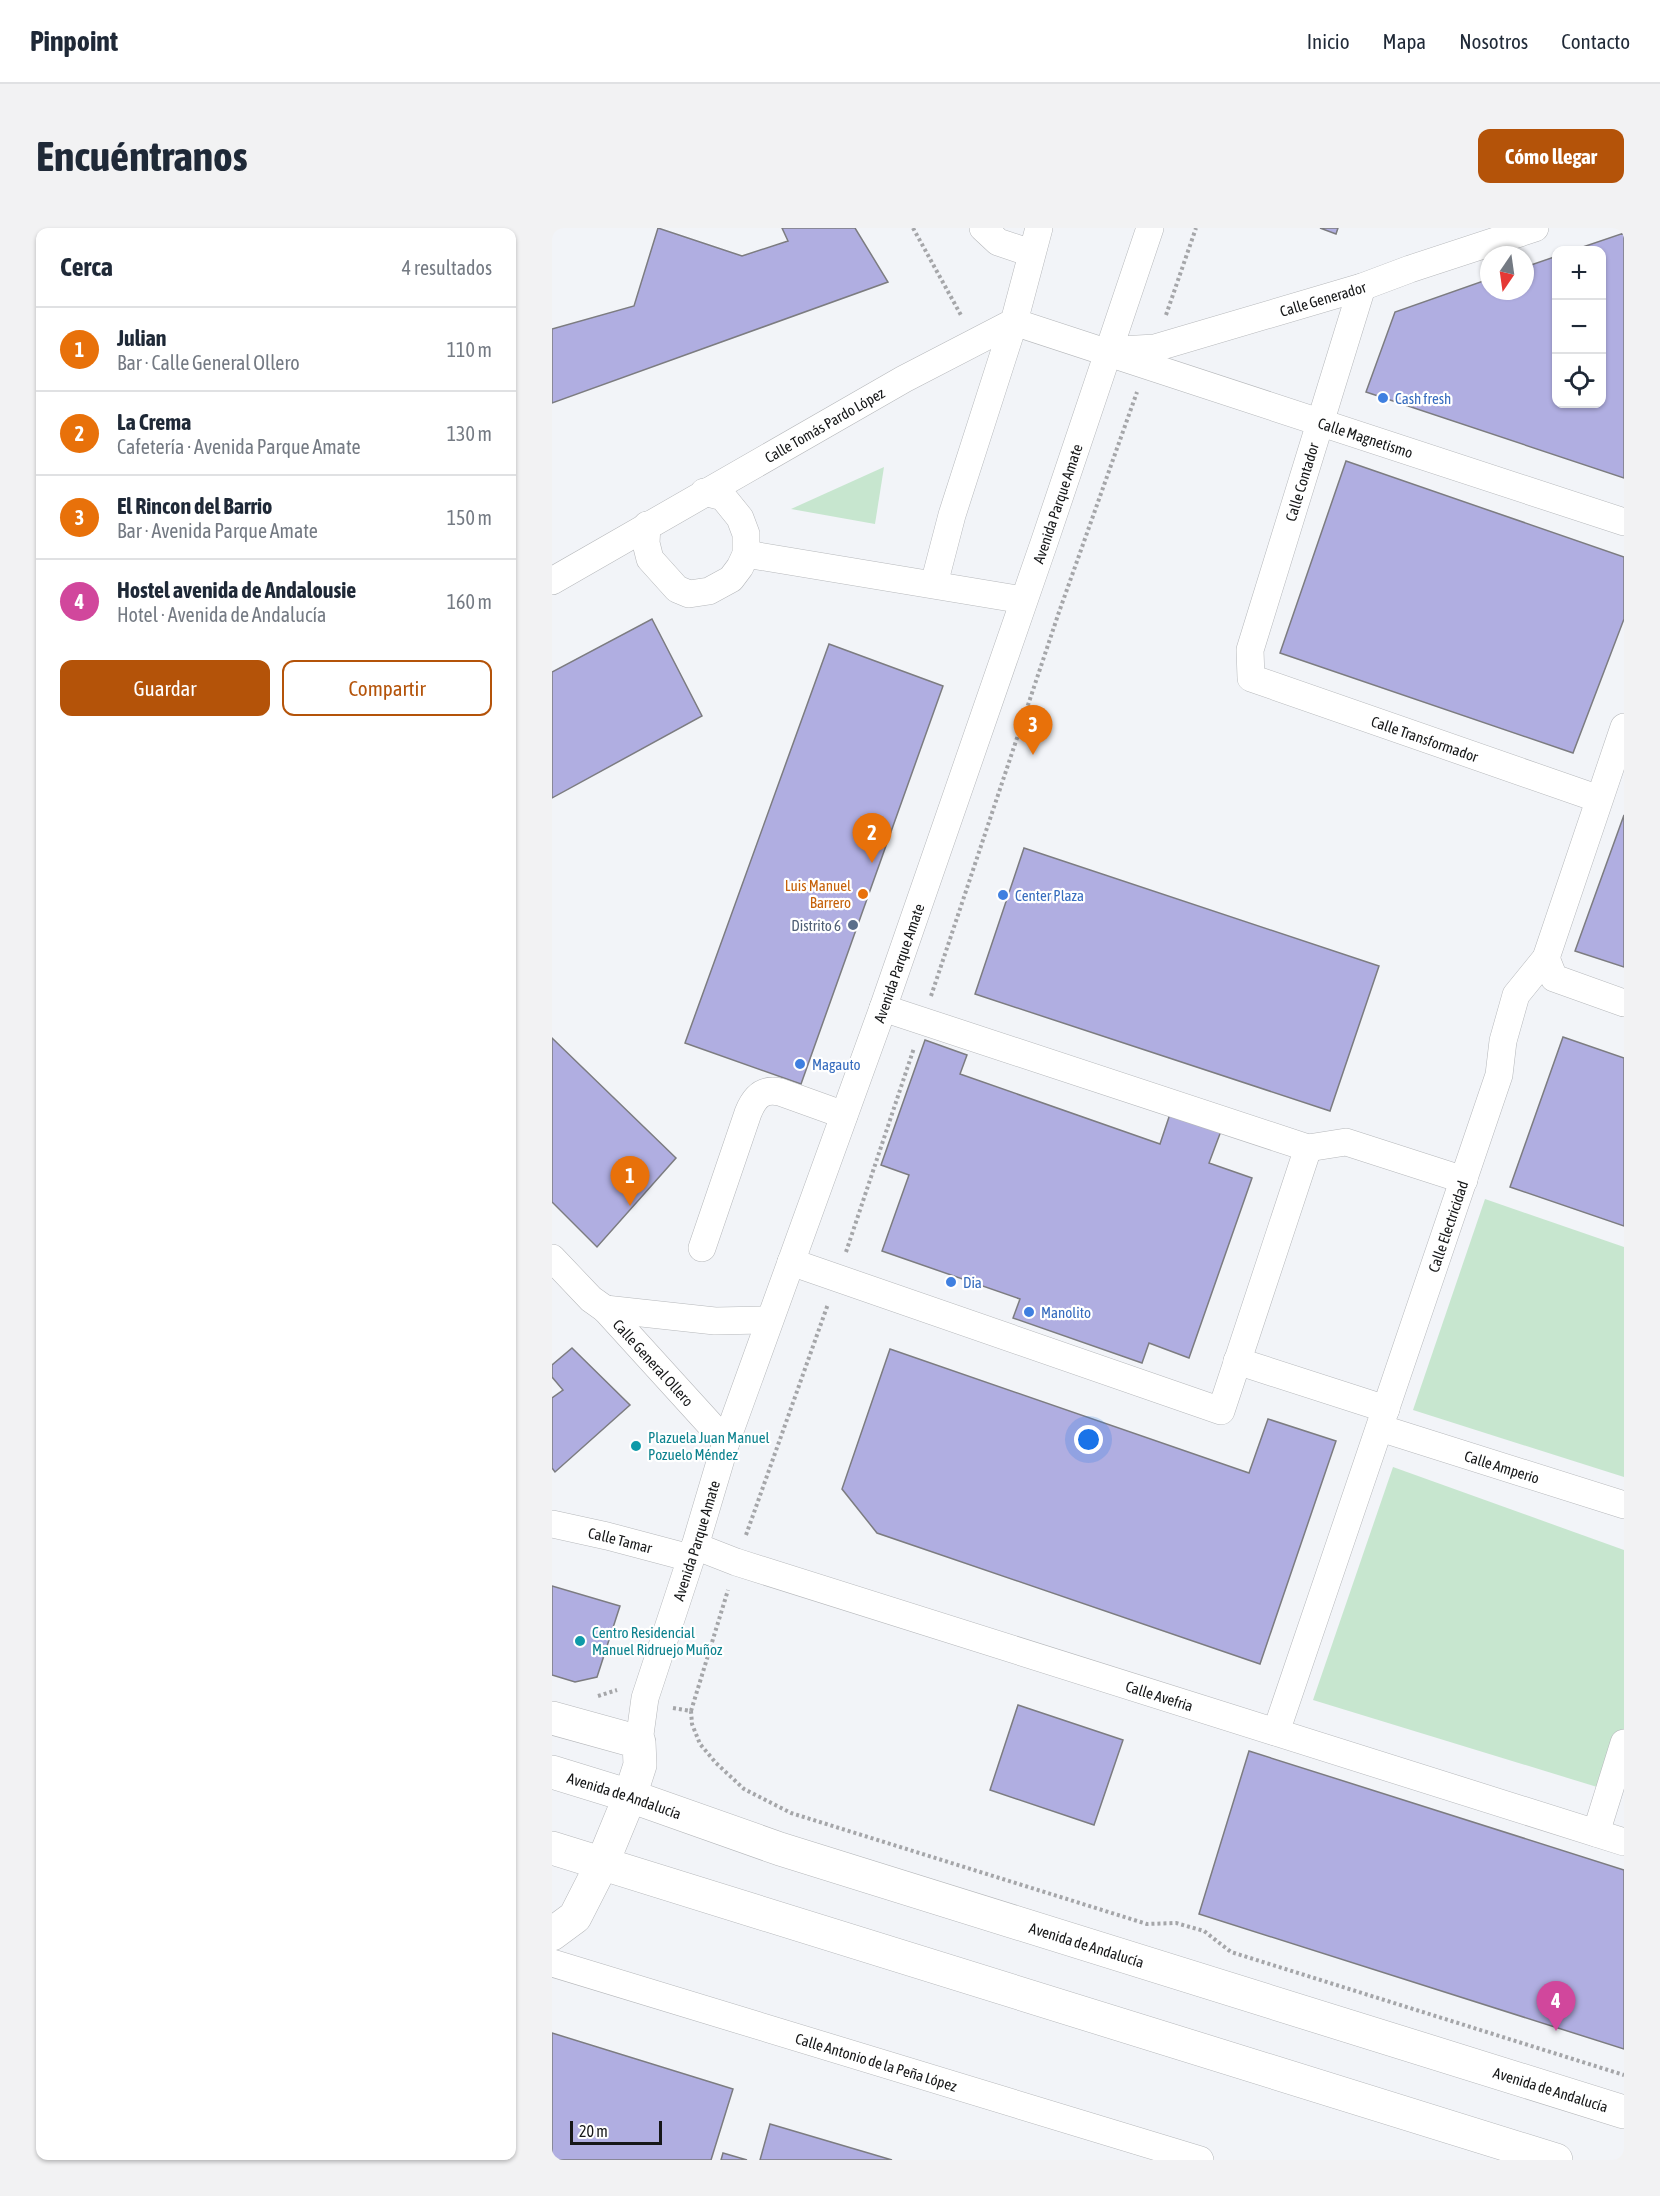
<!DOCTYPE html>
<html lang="es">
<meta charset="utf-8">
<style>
body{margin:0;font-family:"Asap Condensed",sans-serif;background:#f2f2f3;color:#1f2937}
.controls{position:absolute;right:18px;top:18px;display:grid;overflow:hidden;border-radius:12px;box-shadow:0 2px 4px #0004}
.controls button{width:54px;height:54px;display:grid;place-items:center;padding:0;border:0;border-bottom:2px solid #e0e1e3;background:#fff;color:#1f2937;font:30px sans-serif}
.compass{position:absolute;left:928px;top:18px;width:54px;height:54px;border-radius:50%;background:#fff;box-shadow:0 2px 4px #0004;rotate:193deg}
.scale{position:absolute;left:18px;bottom:15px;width:92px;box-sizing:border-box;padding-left:6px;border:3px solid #161718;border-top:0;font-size:16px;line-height:21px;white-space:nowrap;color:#161718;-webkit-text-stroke:4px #fff;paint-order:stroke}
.you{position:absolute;left:537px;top:1212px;width:21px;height:21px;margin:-15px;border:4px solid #fff;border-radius:50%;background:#1a73e8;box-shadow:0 0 0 9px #1a73e833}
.badge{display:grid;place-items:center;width:39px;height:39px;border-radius:50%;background:#b45309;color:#fff;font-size:20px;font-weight:700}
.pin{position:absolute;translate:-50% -50px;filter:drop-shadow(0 2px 3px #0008)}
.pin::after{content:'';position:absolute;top:32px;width:21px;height:18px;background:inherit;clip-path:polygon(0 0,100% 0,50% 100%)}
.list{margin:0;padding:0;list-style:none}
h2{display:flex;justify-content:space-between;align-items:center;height:78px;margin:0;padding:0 24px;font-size:26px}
h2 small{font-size:20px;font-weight:400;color:#747a83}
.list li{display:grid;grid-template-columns:39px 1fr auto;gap:18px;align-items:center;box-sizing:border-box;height:84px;padding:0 24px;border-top:2px solid #e0e1e3}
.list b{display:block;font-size:22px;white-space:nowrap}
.list p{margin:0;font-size:20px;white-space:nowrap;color:#747a83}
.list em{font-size:20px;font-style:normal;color:#747a83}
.actions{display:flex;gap:12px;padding:18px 24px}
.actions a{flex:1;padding:14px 0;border:2px solid #b45309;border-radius:12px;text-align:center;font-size:21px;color:#b45309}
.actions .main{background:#b45309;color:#fff}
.icon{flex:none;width:33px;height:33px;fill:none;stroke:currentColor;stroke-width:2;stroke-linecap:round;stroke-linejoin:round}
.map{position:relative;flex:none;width:1072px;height:1932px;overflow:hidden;border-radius:12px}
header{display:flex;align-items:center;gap:36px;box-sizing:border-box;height:84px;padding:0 30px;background:#fff;border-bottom:2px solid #e0e1e3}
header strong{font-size:28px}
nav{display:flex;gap:33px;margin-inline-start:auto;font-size:21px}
.intro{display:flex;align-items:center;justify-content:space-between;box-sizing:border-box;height:144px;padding:0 36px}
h1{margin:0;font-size:42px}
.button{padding:15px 27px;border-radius:12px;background:#b45309;color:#fff;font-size:21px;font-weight:700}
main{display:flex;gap:36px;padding:0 36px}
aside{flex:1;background:#fff;border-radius:12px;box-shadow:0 2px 4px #0004}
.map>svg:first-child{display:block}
.green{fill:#c7e6cf}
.building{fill:#b0aee1;stroke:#7c7c80;stroke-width:1.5}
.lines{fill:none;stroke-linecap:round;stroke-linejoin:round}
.street-casing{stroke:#b6b8bb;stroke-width:28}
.primary-casing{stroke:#b6b8bb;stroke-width:34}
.path{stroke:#a5a6a9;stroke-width:4;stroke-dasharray:3 3;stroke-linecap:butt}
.street{stroke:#fff;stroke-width:27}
.primary{stroke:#fff;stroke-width:33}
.shop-dot{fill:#3f7fe0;stroke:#fff;stroke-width:2}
.food-dot{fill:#e8710a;stroke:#fff;stroke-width:2}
.service-dot{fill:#5c6f8a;stroke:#fff;stroke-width:2}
.culture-dot{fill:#0f9aa8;stroke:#fff;stroke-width:2}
.labels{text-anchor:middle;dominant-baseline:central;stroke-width:4.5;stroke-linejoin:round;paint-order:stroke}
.street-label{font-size:15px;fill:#161718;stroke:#fff}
.shop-label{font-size:15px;fill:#366cbe;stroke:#fff;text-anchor:start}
.food-label{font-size:15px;fill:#c56008;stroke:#fff;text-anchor:end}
.service-label{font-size:15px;fill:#4e5e75;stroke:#fff;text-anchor:end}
.culture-label{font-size:15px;fill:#0d838f;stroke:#fff;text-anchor:start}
</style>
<header>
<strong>Pinpoint</strong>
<nav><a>Inicio</a><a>Mapa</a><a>Nosotros</a><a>Contacto</a></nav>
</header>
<div class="intro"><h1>Encuéntranos</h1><a class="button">Cómo llegar</a></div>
<main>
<aside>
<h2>Cerca<small>4 resultados</small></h2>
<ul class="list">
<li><span class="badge" style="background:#e8710a">1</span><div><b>Julian</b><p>Bar · Calle General Ollero</p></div><em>110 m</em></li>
<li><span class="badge" style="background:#e8710a">2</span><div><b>La Crema</b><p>Cafetería · Avenida Parque Amate</p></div><em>130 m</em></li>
<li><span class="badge" style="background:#e8710a">3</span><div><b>El Rincon del Barrio</b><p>Bar · Avenida Parque Amate</p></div><em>150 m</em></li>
<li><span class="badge" style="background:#d1479c">4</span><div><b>Hostel avenida de Andalousie</b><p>Hotel · Avenida de Andalucía</p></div><em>160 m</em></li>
</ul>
<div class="actions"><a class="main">Guardar</a><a>Compartir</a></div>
</aside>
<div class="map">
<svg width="1072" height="1932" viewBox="0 0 1072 1932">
<rect width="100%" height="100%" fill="#f2f4f8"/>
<!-- green -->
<g class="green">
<polygon points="332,239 323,296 239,281"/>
<polygon points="933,971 1072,1019 1072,1249 861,1182"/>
<polygon points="841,1239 1072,1322 1072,1554 1068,1566 761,1472"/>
</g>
<!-- building -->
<g class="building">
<polygon points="106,0 190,28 236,13 230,0 303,0 336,54 0,175 0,101 82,78"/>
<polygon points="768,0 786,0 784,6"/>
<polygon points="1072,5 1072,250 814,164 843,84 937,51 937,63 973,63 973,39 1005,28 1005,176 1050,176 1050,22 1022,22"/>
<polygon points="794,233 1072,329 1072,391 1021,525 728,425"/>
<polygon points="100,391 150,488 0,570 0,444"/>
<polygon points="277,416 391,458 249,856 133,815"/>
<polygon points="1072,587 1072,739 1023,723"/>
<polygon points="472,620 827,738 778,883 423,766"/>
<polygon points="1011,809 1072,830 1072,998 958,959"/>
<polygon points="0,810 124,930 45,1019 0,974"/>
<polygon points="373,812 415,827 408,846 608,916 618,886 669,903 657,935 700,950 637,1130 597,1115 590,1135 461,1090 468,1071 330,1023 357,947 329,937"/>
<polygon points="20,1120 78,1177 3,1244 0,1240 0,1170 11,1162 0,1149 0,1137"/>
<polygon points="338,1121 697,1245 716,1191 784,1213 708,1436 325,1305 290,1261"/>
<polygon points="0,1358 68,1378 45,1449 23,1454 0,1447"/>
<polygon points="466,1477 571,1512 542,1597 438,1562"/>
<polygon points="697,1523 1072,1642 1072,1821 647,1686"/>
<polygon points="0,1805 181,1861 159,1932 0,1932"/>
<polygon points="218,1896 340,1932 208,1932"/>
<polygon points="171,1925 195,1932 169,1932"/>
</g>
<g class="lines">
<defs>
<g id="street">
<polyline points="431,0 446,14 479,25"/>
<path id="s1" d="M 810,59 L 698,422 L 699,450 L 1047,571"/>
<path id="s2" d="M 568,122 L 603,120 L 810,59 L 858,41 L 983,0"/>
<polyline points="95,297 94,315 98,331 125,361 137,366 157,363 179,351 188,339 194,326 194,306 188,290 171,269 152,264"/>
<polyline points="194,326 471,372"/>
<path id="s3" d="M 0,353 L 352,151 L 462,94 L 487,0"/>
<path id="s4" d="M 382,356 L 400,287 L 462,94 L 1072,294"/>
<polyline points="994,730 1002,750 1072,775"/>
<polyline points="756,920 794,914 912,952"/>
<path d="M 150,1020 L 196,885 C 202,870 210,860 228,864 L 292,887"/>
<path id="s5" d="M 0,1030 L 39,1071 L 53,1081 L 174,1214"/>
<polyline points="239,1034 669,1183 756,920 331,780"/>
<polyline points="53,1081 163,1093 217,1092"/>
<polyline points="685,1133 834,1181"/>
<path id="s6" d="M 828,1200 L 1072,1277"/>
<path id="s7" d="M 0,1296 L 55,1308 L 138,1330"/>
<path id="s8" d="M 143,1318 L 184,1334 L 1072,1614"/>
<path id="s9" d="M 724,1504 L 947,847 L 951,813 L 964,767 L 994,730 L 1072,499"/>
<path id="s10" d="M 87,1514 L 93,1470 L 143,1318 L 174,1214 L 331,780 L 492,315 L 598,0"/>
<polyline points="1044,1605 1072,1515"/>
<path id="s11" d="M 0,1735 L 648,1932"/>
</g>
<g id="primary">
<polyline points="0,1490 87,1514 88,1537 78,1568 50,1636 23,1689 0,1706"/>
<path id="s12" d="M 0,1544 L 78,1568 L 228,1621 L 1072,1884"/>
<polyline points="0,1620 1004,1932"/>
</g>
</defs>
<!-- street casing -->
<use href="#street" class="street-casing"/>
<!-- primary casing -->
<use href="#primary" class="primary-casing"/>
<!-- path -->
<g class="path">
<polyline points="361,0 410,89"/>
<polyline points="614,87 644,0"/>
<polyline points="379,768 507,384 585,164"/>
<polyline points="294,1024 362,820"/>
<polyline points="194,1307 276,1076"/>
<polyline points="46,1468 65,1462"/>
<polyline points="121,1480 139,1483 140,1496 148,1516 164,1535 192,1561 239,1585 595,1696 624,1695 652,1703 679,1724 1072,1847"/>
<polyline points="139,1483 176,1362"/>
</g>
<!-- street -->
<use href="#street" class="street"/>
<!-- primary -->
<use href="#primary" class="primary"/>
</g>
<!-- markers -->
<g class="shop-dot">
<circle cx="831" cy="170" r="6"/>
<circle cx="451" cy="667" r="6"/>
<circle cx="248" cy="836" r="6"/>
<circle cx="399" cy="1054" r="6"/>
<circle cx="477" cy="1084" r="6"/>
</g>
<circle class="food-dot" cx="311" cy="666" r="6"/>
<circle class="service-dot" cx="301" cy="697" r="6"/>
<g class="culture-dot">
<circle cx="84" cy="1218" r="6"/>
<circle cx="28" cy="1413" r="6"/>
</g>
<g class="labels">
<!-- street labels -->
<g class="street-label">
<text stroke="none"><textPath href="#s2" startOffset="210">Calle Generador</textPath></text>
<text stroke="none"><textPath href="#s3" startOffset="314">Calle Tomás Pardo López</textPath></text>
<text stroke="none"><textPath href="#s4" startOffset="644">Calle Magnetismo</textPath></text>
<text transform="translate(750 254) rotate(-73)">Calle Contador</text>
<text stroke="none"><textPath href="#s10" startOffset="1308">Avenida Parque Amate</textPath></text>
<text stroke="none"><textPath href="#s1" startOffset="592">Calle Transformador</textPath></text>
<text stroke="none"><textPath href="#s10" startOffset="822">Avenida Parque Amate</textPath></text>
<text stroke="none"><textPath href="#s9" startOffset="534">Calle Electricidad</textPath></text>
<text stroke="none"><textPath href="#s5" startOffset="146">Calle General Ollero</textPath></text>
<text stroke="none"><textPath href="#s6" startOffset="128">Calle Amperio</textPath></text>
<text stroke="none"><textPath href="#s7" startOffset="70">Calle Tamar</textPath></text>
<text stroke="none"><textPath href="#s10" startOffset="210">Avenida Parque Amate</textPath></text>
<text stroke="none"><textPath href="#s8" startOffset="488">Calle Avefria</textPath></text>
<text stroke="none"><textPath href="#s12" startOffset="76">Avenida de Andalucía</textPath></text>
<text stroke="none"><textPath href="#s12" startOffset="562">Avenida de Andalucía</textPath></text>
<text stroke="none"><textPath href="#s11" startOffset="339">Calle Antonio de la Peña López</textPath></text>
<text stroke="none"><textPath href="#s12" startOffset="1048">Avenida de Andalucía</textPath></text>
</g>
<!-- shop labels -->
<g class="shop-label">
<text x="843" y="170">Cash fresh</text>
<text x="463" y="667">Center Plaza</text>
<text x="260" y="836">Magauto</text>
<text x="411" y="1054">Dia</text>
<text x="489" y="1084">Manolito</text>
</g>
<!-- food labels -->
<g class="food-label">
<text x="299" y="657">Luis Manuel<tspan x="299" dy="17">Barrero</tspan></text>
</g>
<!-- service labels -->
<g class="service-label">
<text x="289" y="697">Distrito 6</text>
</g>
<!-- culture labels -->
<g class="culture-label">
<text x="96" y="1209">Plazuela Juan Manuel<tspan x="96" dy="17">Pozuelo Méndez</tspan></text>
<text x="40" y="1404">Centro Residencial<tspan x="40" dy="17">Manuel Ridruejo Muñoz</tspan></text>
</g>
</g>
</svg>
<div class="controls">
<button>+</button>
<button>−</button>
<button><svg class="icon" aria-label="locate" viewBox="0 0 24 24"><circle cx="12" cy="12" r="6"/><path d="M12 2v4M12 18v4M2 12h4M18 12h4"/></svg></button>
</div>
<svg class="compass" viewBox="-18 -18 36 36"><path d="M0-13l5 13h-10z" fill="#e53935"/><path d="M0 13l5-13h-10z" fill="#747a83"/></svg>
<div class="scale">20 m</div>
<div class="you"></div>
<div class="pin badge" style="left:78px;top:978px;background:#e8710a">1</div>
<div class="pin badge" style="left:320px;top:635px;background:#e8710a">2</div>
<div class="pin badge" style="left:481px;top:527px;background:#e8710a">3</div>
<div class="pin badge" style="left:1004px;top:1803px;background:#d1479c">4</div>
</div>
</main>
